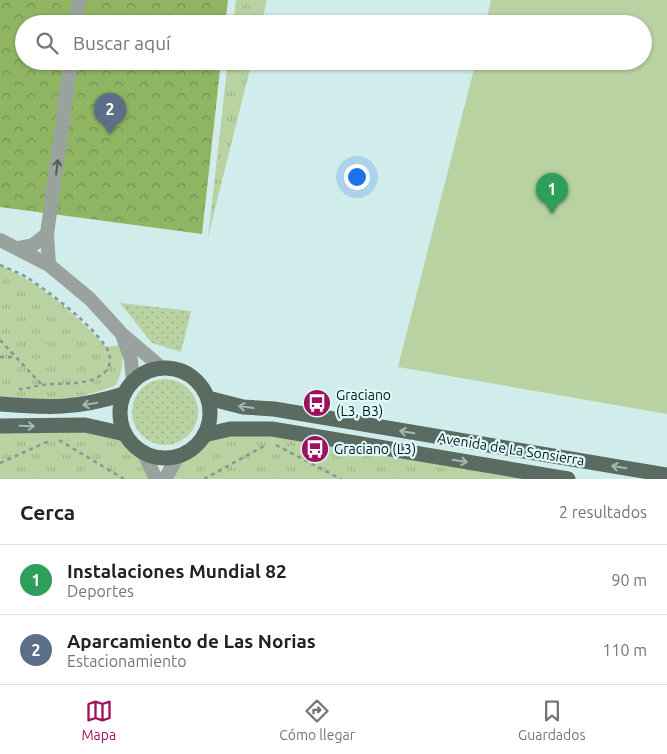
<!DOCTYPE html>
<html lang="es">
<meta charset="utf-8">
<style>
body{margin:0;font-family:Ubuntu,sans-serif;background:#f2f2f2;color:#222}
.you{position:absolute;left:356px;top:176px;width:18px;height:18px;margin:-12px;border:4px solid #fff;border-radius:50%;background:#1a73e8;box-shadow:0 0 0 8px #1a73e833}
.badge{display:grid;place-items:center;width:32px;height:32px;border-radius:50%;background:#9e115d;color:#fff;font-size:16px;font-weight:700}
.pin{position:absolute;translate:-50% -41px;filter:drop-shadow(0 1px 2px #0008)}
.pin::after{content:'';position:absolute;top:26px;width:18px;height:15px;background:inherit;clip-path:polygon(0 0,100% 0,50% 100%)}
.list{margin:0;padding:0;list-style:none}
h2{display:flex;justify-content:space-between;align-items:center;height:65px;margin:0;padding:0 20px;font-size:21px}
h2 small{font-size:16px;font-weight:400;color:#767676}
.list li{display:grid;grid-template-columns:32px 1fr auto;gap:15px;align-items:center;box-sizing:border-box;height:70px;padding:0 20px;border-top:1px solid #e0e0e0}
.list b{display:block;font-size:19px;white-space:nowrap}
.list p{margin:0;font-size:16px;white-space:nowrap;color:#767676}
.list em{font-size:16px;font-style:normal;color:#767676}
.icon{flex:none;width:28px;height:28px;fill:none;stroke:currentColor;stroke-width:2;stroke-linecap:round;stroke-linejoin:round}
.map{position:relative;flex:none;width:667px;height:479px;overflow:hidden}
.search{position:absolute;background:#fff;box-shadow:0 1px 4px #0004;left:15px;right:15px;top:15px;height:55px;display:flex;align-items:center;gap:12px;box-sizing:border-box;padding:0 18px;border-radius:28px;color:#767676;font-size:19px}
.sheet{height:205px;background:#fff}
nav{display:flex;justify-content:space-around;align-items:center;box-sizing:border-box;height:70px;border-top:1px solid #e0e0e0;background:#fff;font-size:14px;color:#767676}
nav a{display:grid;justify-items:center;gap:2px}
nav .on{color:#9e115d}
.map>svg:first-child{display:block}
.grass{fill:url(#grass-dots)}
.forest{fill:url(#forest-crowns)}
.park{fill:url(#park-tufts)}
.pitch{fill:#b9d2a1}
.lines{fill:none;stroke-linecap:round;stroke-linejoin:round}
.path{stroke:#839897;stroke-width:2.5;stroke-dasharray:4 4;stroke-linecap:butt}
.minor{stroke:#99a29d;stroke-width:14}
.major{stroke:#5a6b62;stroke-width:15}
.oneway{stroke:#525b58}
.oneway2{stroke:#a3bab5}
.labels{text-anchor:middle;dominant-baseline:central;stroke-width:4.5;stroke-linejoin:round;paint-order:stroke}
.poi-label{font-size:14px;fill:#0a1414;stroke:#defaf9;text-anchor:start}
.street-label{font-size:14px;fill:#0a1414;stroke:#defaf9}
</style>
<div class="map">
<svg width="667" height="479" viewBox="0 0 667 479">
<defs>
<pattern id="grass-dots" width="8" height="8" patternUnits="userSpaceOnUse" patternTransform="scale(1.25)"><rect width="8" height="8" fill="#b9d2a1"/><path d="M2 2h.1M6 6h.1" fill="none" stroke="#9eb38a" stroke-width="1.8" stroke-linecap="round"/></pattern>
<pattern id="forest-crowns" width="20" height="18" patternUnits="userSpaceOnUse" patternTransform="scale(1.25)"><rect width="20" height="18" fill="#8fb563"/><path d="M2 6a3 3 0 1 1 6 0M12 15a3 3 0 1 1 6 0" fill="none" stroke="#739250"/></pattern>
<pattern id="park-tufts" width="24" height="20" patternUnits="userSpaceOnUse" patternTransform="scale(1.25)"><rect width="24" height="20" fill="#b9d2a1"/><path d="M3 7l-1-3M5 7V3M7 7l1-3M15 17l-1-3M17 17v-4M19 17l1-3" fill="none" stroke="#9eb38a"/></pattern>
</defs>
<rect width="100%" height="100%" fill="#d0eceb"/>
<!-- grass -->
<g class="grass">
<polygon points="120,303 191,311 181,352 152,343"/>
<circle cx="165" cy="412" r="33"/>
</g>
<!-- forest -->
<polygon class="forest" points="0,0 228,0 225,24 24,24 24,61 221,61 202,234 0,207"/>
<!-- park -->
<g class="park">
<polygon points="236,0 267,0 261,24 233,24"/>
<polygon points="228,61 252,61 208,237"/>
<path d="M 0,265 C 42,284 75,314 106,347 L 120,345 C 124,361 123,370 116,385 C 80,401 40,400 0,404 Z"/>
<polygon points="0,426 125,434 144,453 156,479 0,479"/>
<polygon points="230,429 568,479 165,479 178,456 193,448 204,435"/>
</g>
<!-- pitch -->
<polygon class="pitch" points="491,0 667,0 667,414 398,367 476,61 643,61 643,24 485,24"/>
<g class="lines">
<!-- path -->
<g class="path">
<path d="M 0,265 C 9,269 20,273 28,278 C 53,295 89,322 106,347 C 111,354 112,365 105,372 C 89,387 62,382 42,385 C 34,386 27,389 19,389"/>
<polyline points="0,340 42,385"/>
<polyline points="0,357 14,357"/>
<polyline points="59,440 124,479"/>
<polyline points="276,445 341,479"/>
<polyline points="0,463 49,441"/>
<polyline points="204,479 266,445"/>
</g>
<!-- minor -->
<g class="minor">
<polyline points="76,24 79,0"/>
<polyline points="0,240 49,265 90,299 122,334 162,368"/>
<polyline points="18,248 33,245 47,234"/>
<polyline points="49,265 47,234 71,61"/>
<polyline points="123,337 131,360 133,382"/>
<polyline points="144,453 156,479"/>
<polyline points="165,479 178,456"/>
</g>
<!-- major -->
<g class="major">
<circle cx="165" cy="413" r="45"/>
<polyline points="208,398 243,407 274,409 667,475"/>
<path d="M 0,404 C 49,408 76,409 124,394"/>
<polyline points="0,426 85,425 125,434"/>
<polyline points="204,435 230,429 272,429 568,479"/>
</g>
</g>
<!-- one-way arrows -->
<defs><path id="oneway-shaft" d="M-6 0H5M1.5-3L5.5 0L1.5 3" fill="none" stroke-width="1.6" stroke-linecap="round" stroke-linejoin="round" transform="scale(1.25)"/></defs>
<use class="oneway" href="#oneway-shaft" transform="translate(57 167) rotate(-83)"/>
<g class="oneway2">
<use href="#oneway-shaft" transform="translate(90 404) rotate(171)"/>
<use href="#oneway-shaft" transform="translate(246 407) rotate(-172)"/>
<use href="#oneway-shaft" transform="translate(27 426) rotate(2)"/>
<use href="#oneway-shaft" transform="translate(407 432) rotate(-171)"/>
<use href="#oneway-shaft" transform="translate(460 461) rotate(10)"/>
<use href="#oneway-shaft" transform="translate(619 467) rotate(-171)"/>
</g>
<!-- icons -->
<defs>
<symbol id="bus-disc" viewBox="-11 -11 22 22"><circle r="9.5" fill="#9e115d" stroke="#defaf9"/><path d="M-5-6H5V4H4V6H2V4H-2V6H-4V4H-5ZM-3.5-4V0h7V-4ZM-3.5 1.2v1.5H-2V1.2ZM2 1.2v1.5H3.5V1.2Z" fill="#fff"/></symbol>
</defs>
<g fill-rule="evenodd">
<use href="#bus-disc" x="301" y="387" width="32" height="32"/>
<use href="#bus-disc" x="299" y="433" width="32" height="32"/>
</g>
<g class="labels">
<!-- poi labels -->
<g class="poi-label">
<text x="336" y="395">Graciano<tspan x="336" dy="16">(L3, B3)</tspan></text>
<text x="334" y="449">Graciano (L3)</text>
</g>
<!-- street labels -->
<g class="street-label">
<text transform="translate(511 449) rotate(9)">Avenida de La Sonsierra</text>
</g>
</g>
</svg>
<div class="you"></div>
<div class="pin badge" style="left:552px;top:214px;background:#2e9e5b">1</div>
<div class="pin badge" style="left:110px;top:134px;background:#5c6f8a">2</div>
<div class="search"><svg class="icon" aria-label="search" viewBox="0 0 24 24"><circle cx="10" cy="10" r="6"/><path d="M15 15l6 6"/></svg>Buscar aquí</div>
</div>
<section class="sheet">
<h2>Cerca<small>2 resultados</small></h2>
<ul class="list">
<li><span class="badge" style="background:#2e9e5b">1</span><div><b>Instalaciones Mundial 82</b><p>Deportes</p></div><em>90 m</em></li>
<li><span class="badge" style="background:#5c6f8a">2</span><div><b>Aparcamiento de Las Norias</b><p>Estacionamiento</p></div><em>110 m</em></li>
</ul>
</section>
<nav>
<a class="on"><svg class="icon" aria-label="map" viewBox="0 0 24 24"><path d="M3 6l6-2 6 2 6-2v14l-6 2-6-2-6 2zM9 4v14M15 6v14"/></svg>Mapa</a>
<a><svg class="icon" aria-label="directions" viewBox="0 0 24 24"><path d="M12 3l9 9-9 9-9-9zM9 14v-3h6M13 9l2 2-2 2"/></svg>Cómo llegar</a>
<a><svg class="icon" aria-label="saved" viewBox="0 0 24 24"><path d="M7 4h10v16l-5-4-5 4z"/></svg>Guardados</a>
</nav>
